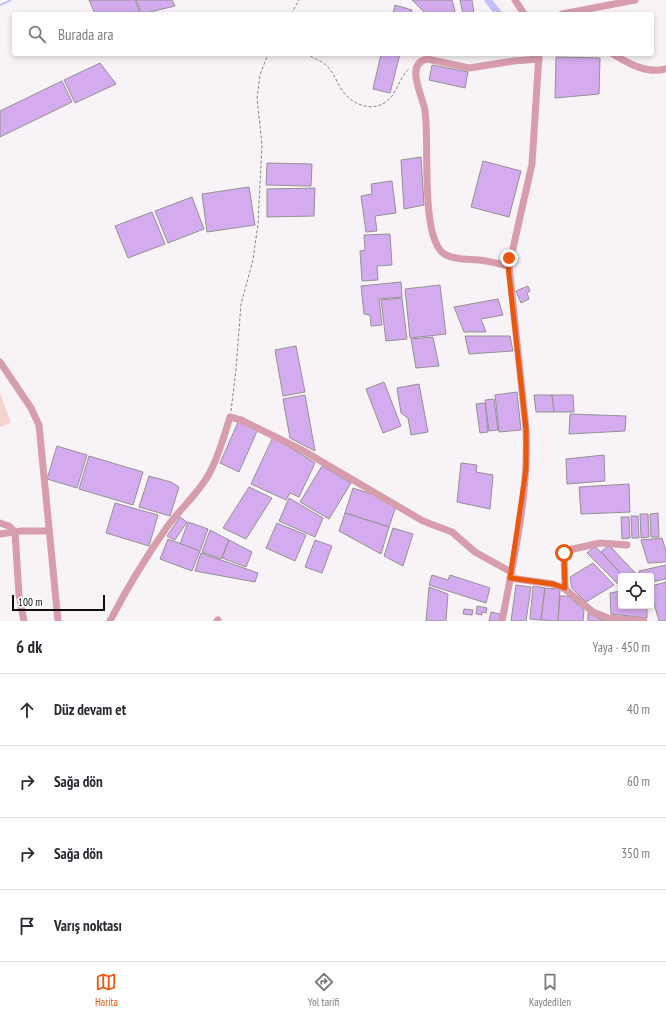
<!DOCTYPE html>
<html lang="tr">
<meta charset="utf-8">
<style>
body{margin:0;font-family:"PT Sans Narrow",sans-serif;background:#f7f7f7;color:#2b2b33}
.controls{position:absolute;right:12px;bottom:12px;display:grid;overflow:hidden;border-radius:4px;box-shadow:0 2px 6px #0003}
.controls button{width:36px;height:36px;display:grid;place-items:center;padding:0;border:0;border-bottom:1px solid #e1e1e2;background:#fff;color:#2b2b33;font:20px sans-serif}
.scale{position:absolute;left:12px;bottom:10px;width:93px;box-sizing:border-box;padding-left:4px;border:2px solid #0e0d0d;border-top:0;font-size:11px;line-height:14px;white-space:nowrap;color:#0e0d0d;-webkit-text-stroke:3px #fff;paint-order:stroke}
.stop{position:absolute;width:12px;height:12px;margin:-9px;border:3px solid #ea580c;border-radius:50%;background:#fff}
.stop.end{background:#ea580c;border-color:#fff;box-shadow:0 1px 4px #0008}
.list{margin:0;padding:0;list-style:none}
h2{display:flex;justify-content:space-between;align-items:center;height:52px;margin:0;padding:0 16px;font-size:17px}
h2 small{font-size:13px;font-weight:400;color:#7c7c81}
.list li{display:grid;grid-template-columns:26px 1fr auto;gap:12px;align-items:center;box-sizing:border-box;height:72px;padding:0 16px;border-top:1px solid #e1e1e2}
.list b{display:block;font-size:15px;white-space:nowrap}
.list em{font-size:13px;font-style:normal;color:#7c7c81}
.icon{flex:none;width:22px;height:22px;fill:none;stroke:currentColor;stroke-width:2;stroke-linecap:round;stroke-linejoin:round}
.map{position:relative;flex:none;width:666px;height:621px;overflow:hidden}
.search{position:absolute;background:#fff;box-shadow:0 2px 6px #0003;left:12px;right:12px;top:12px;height:44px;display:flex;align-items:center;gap:10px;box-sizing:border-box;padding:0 14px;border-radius:4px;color:#7c7c81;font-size:15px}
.sheet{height:340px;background:#fff}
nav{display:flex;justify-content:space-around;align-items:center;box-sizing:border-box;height:56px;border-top:1px solid #e1e1e2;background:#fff;font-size:11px;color:#7c7c81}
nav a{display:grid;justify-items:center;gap:2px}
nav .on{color:#ea580c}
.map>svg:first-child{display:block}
.green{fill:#f5d3ce}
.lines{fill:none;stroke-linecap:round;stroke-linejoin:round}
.stream{stroke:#c3c1fb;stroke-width:2}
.canal{stroke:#c3c1fb;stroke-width:7}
.building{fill:#d3abee;stroke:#949295}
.path{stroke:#868485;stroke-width:1;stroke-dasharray:3 2;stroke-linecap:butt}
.minor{stroke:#d89dac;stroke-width:7}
.route{stroke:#ea580c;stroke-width:5}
</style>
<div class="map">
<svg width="666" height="621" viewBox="0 0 666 621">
<rect width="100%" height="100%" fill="#f7f3f6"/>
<!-- green -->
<polygon class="green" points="0,393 11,423 0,427"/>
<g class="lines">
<!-- stream -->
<polyline class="stream" points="0,5 11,0"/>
<!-- canal -->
<polyline class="canal" points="488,0 499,14"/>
</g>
<!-- building -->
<g class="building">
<polygon points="89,0 135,0 140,13 95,14"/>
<polygon points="136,0 172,0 175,6 142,14"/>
<polygon points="412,0 452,0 455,11 453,14 426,14"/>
<polygon points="460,0 472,0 474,14 463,14"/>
<polygon points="395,5 412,10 411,14 393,14"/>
<polygon points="381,54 400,54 390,93 373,89"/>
<polygon points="556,57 600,58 599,94 555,98"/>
<polygon points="100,63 116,84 75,103 64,80"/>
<polygon points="432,65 468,72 465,88 429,80"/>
<polygon points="62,81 72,102 0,137 0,111"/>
<polygon points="421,157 424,205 404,209 401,160"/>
<polygon points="483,161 521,171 509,217 471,207"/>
<polygon points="267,163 312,164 311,186 266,185"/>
<polygon points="392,181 396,213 375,216 377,231 366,232 361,196 372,194 371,184"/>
<polygon points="249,187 255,225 207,232 202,194"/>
<polygon points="315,188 314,216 267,217 267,189"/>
<polygon points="192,197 204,229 168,243 155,211"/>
<polygon points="152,212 165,244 128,258 115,226"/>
<polygon points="390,234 392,265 377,266 378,280 362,281 360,251 365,250 364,235"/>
<polygon points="401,282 402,297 379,299 382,325 371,326 370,315 364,314 361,286"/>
<polygon points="440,285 446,334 410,338 405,289"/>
<polygon points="528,286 530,291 527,293 529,299 521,303 516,291"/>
<polygon points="402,298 407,339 386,341 381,300"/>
<polygon points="498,299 503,315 481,319 486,332 464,332 454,307"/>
<polygon points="465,336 510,336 513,351 469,354"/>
<polygon points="433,337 439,366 416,368 411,339"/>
<polygon points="296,346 305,392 283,396 275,350"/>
<polygon points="384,382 401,426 383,433 366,389"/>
<polygon points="419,384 428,432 411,435 408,418 401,413 397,388"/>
<polygon points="517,392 521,430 499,432 495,395"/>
<polygon points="305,395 315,451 290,438 283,399"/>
<polygon points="534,395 552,395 554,412 536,412"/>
<polygon points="552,395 573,395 574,412 554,412"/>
<polygon points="494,399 498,430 489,431 485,400"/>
<polygon points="485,403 488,432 480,433 476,404"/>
<polygon points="570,414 626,416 625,431 569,434"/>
<polygon points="239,420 258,429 239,472 220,463"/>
<polygon points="273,437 315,463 299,497 290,493 286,500 251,484"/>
<polygon points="57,446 87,455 77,488 47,479"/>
<polygon points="604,455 605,481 567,484 566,459"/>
<polygon points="89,456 143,472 133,505 79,489"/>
<polygon points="461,463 477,465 476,472 493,475 490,509 457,502"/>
<polygon points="322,466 351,483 329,519 300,502"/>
<polygon points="149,476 171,482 179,487 170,516 139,507"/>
<polygon points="629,484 630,512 581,514 579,487"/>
<polygon points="249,487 272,498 246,539 223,528"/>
<polygon points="353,488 383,498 396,506 389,527 345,513"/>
<polygon points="289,498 323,518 315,537 279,521"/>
<polygon points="115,503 158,515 149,546 106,533"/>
<polygon points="345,513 389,527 381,554 339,531"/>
<polygon points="658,513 659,537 651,537 650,514"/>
<polygon points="640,514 648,514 649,537 641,538"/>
<polygon points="631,516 638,516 639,538 632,538"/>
<polygon points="180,517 187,522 175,540 167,536"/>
<polygon points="621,517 629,517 630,538 622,539"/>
<polygon points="188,522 208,529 200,551 180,544"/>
<polygon points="277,523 306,535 295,561 266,548"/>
<polygon points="393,528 413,534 403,566 384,556"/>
<polygon points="210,530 229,540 221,559 202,552"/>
<polygon points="662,538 666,551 666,562 648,563 641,540"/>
<polygon points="168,539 200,551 192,571 160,559"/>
<polygon points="229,540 252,552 246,567 222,558"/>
<polygon points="315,540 332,546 322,573 305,567"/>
<polygon points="609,545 638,576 623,576 601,552"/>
<polygon points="595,546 623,576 621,576 621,587 587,553"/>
<polygon points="201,553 258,573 255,582 195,571"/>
<polygon points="593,563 614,585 586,602 572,588 570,577"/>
<polygon points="666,565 666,579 651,582 651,576 640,576 639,571"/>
<polygon points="432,575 448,580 450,575 490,588 486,603 429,585"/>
<polygon points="666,582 666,621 659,621 651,593 651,586"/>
<polygon points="516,585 531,587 526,621 511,621"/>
<polygon points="533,586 545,588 541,620 530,619"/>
<polygon points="429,587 448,594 446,621 426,621"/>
<polygon points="545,588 560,589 558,621 541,620"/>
<polygon points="621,591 621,606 647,606 647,618 611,614 610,593"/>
<polygon points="560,596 568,596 584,610 583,621 558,621"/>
<polygon points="477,606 487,608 486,613 482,612 482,615 476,614"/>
<polygon points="464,609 473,610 472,615 463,614"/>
<polygon points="491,612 500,614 499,621 489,621"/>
<polygon points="588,613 605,621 588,621"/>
</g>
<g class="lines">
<!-- path -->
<g class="path">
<polyline points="291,14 299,0"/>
<path d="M 306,54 C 313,58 322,61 327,66 C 333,72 336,80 340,87 C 349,103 371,114 387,101 C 397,94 398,79 409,69"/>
<polyline points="231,411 236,369 241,304 253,260 258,224 262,145 257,98 260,75 268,54"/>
</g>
<!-- minor -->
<g class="minor">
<polyline points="515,0 524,14"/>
<polyline points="562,14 635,0"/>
<path d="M 613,54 C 629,64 647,74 666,69"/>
<path d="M 509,266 C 499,264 489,261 479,260 C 468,259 456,260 446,255 C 419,242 430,140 425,111 C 423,96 404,64 427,59 L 469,68 L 514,61 L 539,59"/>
<polyline points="0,362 31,408 39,425 58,621"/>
<polyline points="0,523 9,526 15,532 19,595 24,621"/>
<polyline points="0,534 21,531 49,531"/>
<polyline points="510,578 553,584 565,589 593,612 608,618 644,621"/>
<polyline points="565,589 564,551 600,543 627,545"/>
<path d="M 110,621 C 127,588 146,557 167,527 C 180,509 198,494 209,474 C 219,456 224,436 230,417 L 241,420 L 302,450 L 423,521 L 452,532 L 475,552 L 511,572"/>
<polyline points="217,621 218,620"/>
<path d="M 502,621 C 514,558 529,493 526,429 L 509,266 L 532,164 L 539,54"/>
</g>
</g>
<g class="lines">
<!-- route -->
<polyline class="route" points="509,258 508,266 526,429 526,469 510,578 553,584 565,588 564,553"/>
</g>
</svg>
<div class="controls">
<button><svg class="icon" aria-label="locate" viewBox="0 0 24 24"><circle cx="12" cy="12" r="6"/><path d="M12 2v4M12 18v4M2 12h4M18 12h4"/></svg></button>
</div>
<div class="scale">100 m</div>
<div class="stop" style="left:564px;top:553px"></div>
<div class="stop end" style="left:509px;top:258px"></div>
<div class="search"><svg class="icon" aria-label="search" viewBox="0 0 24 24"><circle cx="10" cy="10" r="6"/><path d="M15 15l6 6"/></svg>Burada ara</div>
</div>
<section class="sheet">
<h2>6 dk<small>Yaya · 450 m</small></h2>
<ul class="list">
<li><svg class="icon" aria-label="ahead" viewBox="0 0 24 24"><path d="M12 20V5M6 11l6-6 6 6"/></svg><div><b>Düz devam et</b></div><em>40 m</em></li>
<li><svg class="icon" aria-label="right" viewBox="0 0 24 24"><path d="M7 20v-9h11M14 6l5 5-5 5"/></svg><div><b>Sağa dön</b></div><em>60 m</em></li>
<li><svg class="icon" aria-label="right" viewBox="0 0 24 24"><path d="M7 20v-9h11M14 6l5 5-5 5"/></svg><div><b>Sağa dön</b></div><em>350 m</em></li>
<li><svg class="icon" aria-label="arrive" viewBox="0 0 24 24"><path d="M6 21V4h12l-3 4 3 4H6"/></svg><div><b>Varış noktası</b></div></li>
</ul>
</section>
<nav>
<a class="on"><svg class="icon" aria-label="map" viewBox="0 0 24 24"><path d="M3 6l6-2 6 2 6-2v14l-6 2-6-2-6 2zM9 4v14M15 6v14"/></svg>Harita</a>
<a><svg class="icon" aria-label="directions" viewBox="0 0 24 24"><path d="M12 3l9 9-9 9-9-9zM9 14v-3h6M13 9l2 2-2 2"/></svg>Yol tarifi</a>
<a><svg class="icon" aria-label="saved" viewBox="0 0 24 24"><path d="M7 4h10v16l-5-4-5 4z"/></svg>Kaydedilen</a>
</nav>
